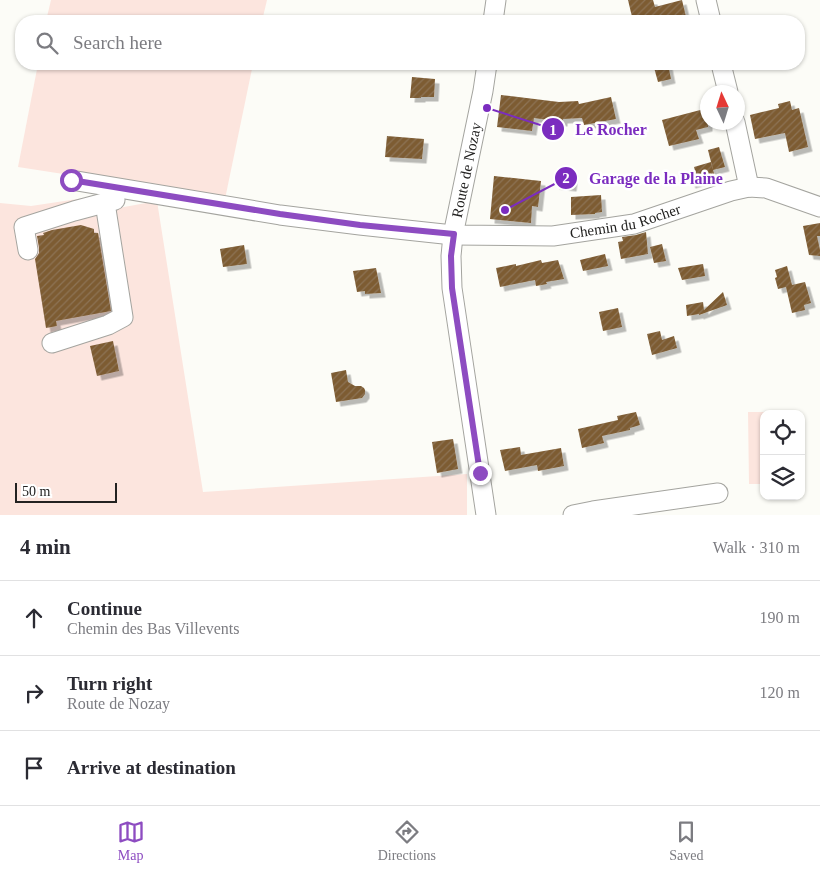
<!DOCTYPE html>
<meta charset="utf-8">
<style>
body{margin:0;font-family:"Times New Roman",serif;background:#f7f7f7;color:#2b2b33}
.controls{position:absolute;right:15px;bottom:15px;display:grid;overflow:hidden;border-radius:10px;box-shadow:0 1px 4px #0004}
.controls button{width:45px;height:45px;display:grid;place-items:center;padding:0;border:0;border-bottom:1px solid #e1e1e2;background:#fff;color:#2b2b33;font:25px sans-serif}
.compass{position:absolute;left:700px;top:85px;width:45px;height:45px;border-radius:50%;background:#fff;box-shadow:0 1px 4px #0004;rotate:356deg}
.scale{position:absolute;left:15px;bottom:12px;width:102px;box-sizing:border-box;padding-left:5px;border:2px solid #232221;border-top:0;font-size:14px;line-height:18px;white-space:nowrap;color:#232221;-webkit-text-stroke:4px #fff;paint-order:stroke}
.stop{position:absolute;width:15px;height:15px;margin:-11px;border:4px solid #8d4cc1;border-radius:50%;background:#fff}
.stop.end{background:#8d4cc1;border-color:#fff;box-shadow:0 1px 5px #0008}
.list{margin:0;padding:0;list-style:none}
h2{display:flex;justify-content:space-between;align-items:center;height:65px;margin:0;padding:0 20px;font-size:21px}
h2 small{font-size:16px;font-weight:400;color:#7c7c81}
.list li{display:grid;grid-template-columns:32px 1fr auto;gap:15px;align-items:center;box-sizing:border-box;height:75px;padding:0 20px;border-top:1px solid #e1e1e2}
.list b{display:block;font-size:19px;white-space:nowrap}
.list p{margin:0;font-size:16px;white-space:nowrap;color:#7c7c81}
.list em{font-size:16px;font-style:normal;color:#7c7c81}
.icon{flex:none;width:28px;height:28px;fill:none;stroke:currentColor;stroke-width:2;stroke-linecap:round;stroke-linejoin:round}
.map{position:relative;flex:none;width:820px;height:515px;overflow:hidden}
.search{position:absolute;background:#fff;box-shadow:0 1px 4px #0004;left:15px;right:15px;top:15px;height:55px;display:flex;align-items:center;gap:12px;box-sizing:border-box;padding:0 18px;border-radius:20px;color:#7c7c81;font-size:19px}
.sheet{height:290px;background:#fff}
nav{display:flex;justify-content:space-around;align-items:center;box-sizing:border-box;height:70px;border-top:1px solid #e1e1e2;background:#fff;font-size:14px;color:#7c7c81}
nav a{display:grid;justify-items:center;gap:2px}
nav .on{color:#8d4cc1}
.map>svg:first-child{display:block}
.grass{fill:#fce5de}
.building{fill:url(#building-hatch);filter:url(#shadow)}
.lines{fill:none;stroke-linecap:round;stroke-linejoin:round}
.minor-casing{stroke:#a4a49f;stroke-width:21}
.minor{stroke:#fff;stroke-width:19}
.route{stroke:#8d4cc1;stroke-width:6}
.labels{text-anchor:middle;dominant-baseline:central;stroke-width:5;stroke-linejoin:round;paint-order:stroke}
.street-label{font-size:15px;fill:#232221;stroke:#fff}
.leader{fill:none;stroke:#7b2cbf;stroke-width:2}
.callout-dot{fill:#7b2cbf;stroke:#fff;stroke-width:2}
.mark-label{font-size:15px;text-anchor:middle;font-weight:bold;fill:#fff}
.callout-label{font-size:16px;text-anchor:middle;font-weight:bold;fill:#7b2cbf;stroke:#fff;stroke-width:5;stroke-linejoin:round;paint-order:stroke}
</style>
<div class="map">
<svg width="820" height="515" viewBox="0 0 820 515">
<defs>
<pattern id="building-hatch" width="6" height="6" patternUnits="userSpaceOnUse" patternTransform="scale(1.25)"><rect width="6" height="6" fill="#7d5b33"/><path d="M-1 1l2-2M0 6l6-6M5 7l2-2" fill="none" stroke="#8d7455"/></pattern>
<filter id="shadow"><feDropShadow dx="4.5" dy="4.5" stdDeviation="0" flood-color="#0004"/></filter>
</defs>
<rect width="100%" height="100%" fill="#fcfcf7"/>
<!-- grass -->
<g class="grass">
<polygon points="51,0 267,0 262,21 46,21"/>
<polygon points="38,64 253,64 225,199 18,167"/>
<polygon points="111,194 113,209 157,201 203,492 467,474 467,515 0,515 0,203 31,206"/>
<polygon points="748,412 783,412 783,414 764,414 764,484 749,484"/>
</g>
<!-- building -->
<g class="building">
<polygon points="628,0 653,0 655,7 682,0 687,21 633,21"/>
<polygon points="653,64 668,64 671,79 658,82"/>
<polygon points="412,77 435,79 434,97 421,97 421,98 410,98"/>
<polygon points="501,95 559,102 578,101 579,104 611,97 616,119 584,125 582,118 563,119 563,122 534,118 532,131 497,127"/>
<polygon points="790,101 792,110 799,108 808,147 789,152 785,133 755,139 750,115 779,108 778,104"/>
<polygon points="708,108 708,127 696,130 699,139 669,146 662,120"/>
<polygon points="387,136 424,139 422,159 385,157"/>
<polygon points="719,147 725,167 713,170 708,150"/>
<polygon points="711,162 715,177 691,184 688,173 695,171 694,167"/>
<polygon points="557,169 574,171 572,187 555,185"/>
<polygon points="494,176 541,181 538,207 532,206 531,223 490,219"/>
<polygon points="601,195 602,212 595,213 595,214 571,215 571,197"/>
<polygon points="820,223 820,236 817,236 820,250 820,256 809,255 803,226"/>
<polygon points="81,225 94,229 94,233 98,233 111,311 56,321 57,326 46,328 35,259 39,253 39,248 37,236 44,235 43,233 52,230"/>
<polygon points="646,232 648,254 621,259 618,242 623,241 622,237 636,235"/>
<polygon points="662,244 666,261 654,263 650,247"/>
<polygon points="244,245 247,264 223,267 220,249"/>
<polygon points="605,254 608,266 583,271 580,260"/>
<polygon points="541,260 542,263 558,260 564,279 546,282 547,284 536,286 535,280 500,287 496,268 516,264 516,266"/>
<polygon points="703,264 705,276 682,280 678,268"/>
<polygon points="787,266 792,285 805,282 811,303 804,305 805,310 792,313 786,287 778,289 775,278 777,277 775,270"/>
<polygon points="376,268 381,293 365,294 365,291 357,292 353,271"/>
<polygon points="723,292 727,305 699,315 699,314 687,316 686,305 703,302 704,310"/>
<polygon points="618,308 622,327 603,331 599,312"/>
<polygon points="660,331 662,340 674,336 677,348 652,355 647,334"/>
<polygon points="113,341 119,371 97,376 90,346"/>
<polygon points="346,370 348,382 355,386 361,386 364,388 365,390 365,394 362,398 336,402 331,373"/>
<polygon points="636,412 640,425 630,428 630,430 602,436 604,443 582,448 578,429 618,420 617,416"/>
<polygon points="453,439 458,469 437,473 432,442"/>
<polygon points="520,447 521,455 561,448 564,466 538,471 537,465 505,471 500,450"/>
</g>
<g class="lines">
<defs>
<g id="minor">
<polyline points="706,0 711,21"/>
<polyline points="493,21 496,0"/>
<polyline points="721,64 728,92"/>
<polyline points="735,122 749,187"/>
<path id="s1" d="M 71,180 L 280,215 L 360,225 L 453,235 L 553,236 L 634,224 L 731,191 L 749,187 L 766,188 L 820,207"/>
<polyline points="28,250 24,227 74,211 115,200"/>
<polyline points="52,343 108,325 123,317 105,203"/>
<path id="s2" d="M 486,515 L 452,288 L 451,256 L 453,235 L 483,91 L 487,64"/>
<polyline points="573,515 593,511 718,493"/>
</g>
</defs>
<!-- minor casing -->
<use href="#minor" class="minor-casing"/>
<!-- minor -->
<use href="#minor" class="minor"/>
</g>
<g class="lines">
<!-- route -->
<polyline class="route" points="71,180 280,214 360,225 454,234 451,256 452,288 480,473"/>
</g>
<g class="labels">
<!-- street labels -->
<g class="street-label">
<text stroke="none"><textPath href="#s2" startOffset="349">Route de Nozay</textPath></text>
<text stroke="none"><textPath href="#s1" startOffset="560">Chemin du Rocher</textPath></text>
</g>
</g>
<!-- callouts -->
<path class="leader" d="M487 108L553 129M505 210L566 178"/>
<g class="callout-dot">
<circle cx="487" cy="108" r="5"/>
<circle cx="505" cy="210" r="5"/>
<circle cx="553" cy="129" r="12"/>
<circle cx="566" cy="178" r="12"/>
</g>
<g class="mark-label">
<text x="553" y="135">1</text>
<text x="566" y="183">2</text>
</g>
<g class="callout-label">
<text x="611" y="135">Le Rocher</text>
<text x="656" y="184">Garage de la Plaine</text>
</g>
</svg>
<div class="controls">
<button><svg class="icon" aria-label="locate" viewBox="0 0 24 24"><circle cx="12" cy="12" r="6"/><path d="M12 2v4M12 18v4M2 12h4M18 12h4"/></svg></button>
<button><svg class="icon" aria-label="layers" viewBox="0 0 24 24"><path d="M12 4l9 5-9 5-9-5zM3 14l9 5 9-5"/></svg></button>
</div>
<svg class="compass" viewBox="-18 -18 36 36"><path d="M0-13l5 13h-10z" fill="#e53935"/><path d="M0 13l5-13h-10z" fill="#7c7c81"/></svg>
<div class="scale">50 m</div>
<div class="stop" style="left:71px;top:180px"></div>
<div class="stop end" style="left:480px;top:473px"></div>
<div class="search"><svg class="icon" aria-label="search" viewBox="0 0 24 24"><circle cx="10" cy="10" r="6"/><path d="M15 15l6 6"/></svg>Search here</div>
</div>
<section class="sheet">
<h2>4 min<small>Walk · 310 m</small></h2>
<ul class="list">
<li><svg class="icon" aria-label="ahead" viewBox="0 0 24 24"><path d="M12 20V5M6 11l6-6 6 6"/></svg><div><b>Continue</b><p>Chemin des Bas Villevents</p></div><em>190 m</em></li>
<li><svg class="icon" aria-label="right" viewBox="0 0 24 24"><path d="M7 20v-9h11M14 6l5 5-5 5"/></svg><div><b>Turn right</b><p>Route de Nozay</p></div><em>120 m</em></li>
<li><svg class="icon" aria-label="arrive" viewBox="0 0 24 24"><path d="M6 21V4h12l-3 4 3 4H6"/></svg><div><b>Arrive at destination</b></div></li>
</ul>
</section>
<nav>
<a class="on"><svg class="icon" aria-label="map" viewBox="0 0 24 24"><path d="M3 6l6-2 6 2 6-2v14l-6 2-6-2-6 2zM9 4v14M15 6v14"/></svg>Map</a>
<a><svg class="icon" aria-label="directions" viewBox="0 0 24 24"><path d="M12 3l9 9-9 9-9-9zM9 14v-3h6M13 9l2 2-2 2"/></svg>Directions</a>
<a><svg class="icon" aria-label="saved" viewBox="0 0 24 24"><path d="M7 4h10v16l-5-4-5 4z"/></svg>Saved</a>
</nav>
